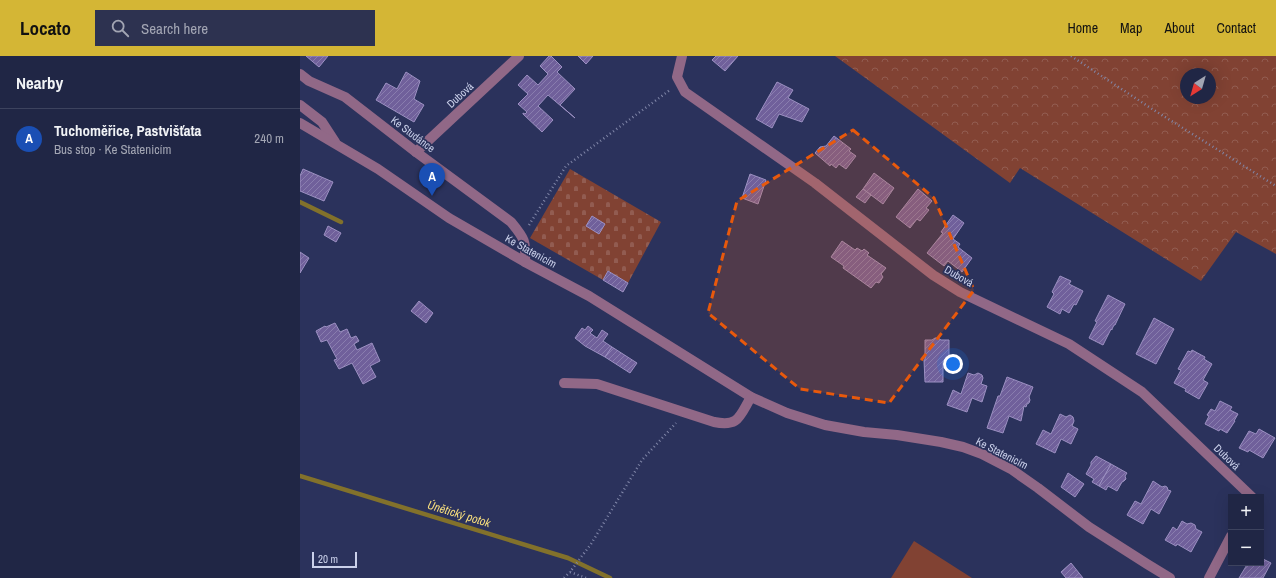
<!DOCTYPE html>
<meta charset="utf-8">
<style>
body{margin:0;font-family:"Archivo Narrow",sans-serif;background:#2d3250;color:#f1f3f6}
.controls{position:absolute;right:12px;bottom:12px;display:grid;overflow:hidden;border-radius:0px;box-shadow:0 4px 16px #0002}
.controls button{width:36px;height:36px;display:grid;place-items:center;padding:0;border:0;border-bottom:1px solid #3d435e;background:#202645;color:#f1f3f6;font:20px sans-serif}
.compass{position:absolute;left:880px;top:12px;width:36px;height:36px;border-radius:50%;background:#202645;box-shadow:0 4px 16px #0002;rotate:217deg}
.scale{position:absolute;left:12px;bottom:10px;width:45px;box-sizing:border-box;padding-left:4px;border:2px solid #cad0ea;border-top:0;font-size:11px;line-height:14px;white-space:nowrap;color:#cad0ea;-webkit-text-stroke:3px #2b325c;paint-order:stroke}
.you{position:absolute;left:653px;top:308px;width:14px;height:14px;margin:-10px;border:3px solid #fff;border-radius:50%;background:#1a73e8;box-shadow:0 0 0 6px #1a73e833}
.badge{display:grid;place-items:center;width:26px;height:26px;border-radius:50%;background:#d4b635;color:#fff;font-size:13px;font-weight:700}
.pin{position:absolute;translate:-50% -33px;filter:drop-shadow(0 1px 2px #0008)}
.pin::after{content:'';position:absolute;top:21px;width:14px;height:12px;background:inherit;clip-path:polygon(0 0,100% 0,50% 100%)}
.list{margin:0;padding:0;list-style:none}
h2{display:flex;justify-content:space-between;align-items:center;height:52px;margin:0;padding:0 16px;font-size:17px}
h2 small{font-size:13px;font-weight:400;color:#a2a5b3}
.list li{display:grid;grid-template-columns:26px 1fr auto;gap:12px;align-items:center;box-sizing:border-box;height:60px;padding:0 16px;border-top:1px solid #3d435e}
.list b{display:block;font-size:15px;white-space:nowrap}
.list p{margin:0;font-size:13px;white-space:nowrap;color:#a2a5b3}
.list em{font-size:13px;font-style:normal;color:#a2a5b3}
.icon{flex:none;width:22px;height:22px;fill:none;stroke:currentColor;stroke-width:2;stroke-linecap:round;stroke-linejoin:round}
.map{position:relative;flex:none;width:976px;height:522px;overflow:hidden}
header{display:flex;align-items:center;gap:24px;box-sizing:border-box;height:56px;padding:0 20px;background:#d4b635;color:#111}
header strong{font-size:19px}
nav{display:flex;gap:22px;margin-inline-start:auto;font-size:14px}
.search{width:280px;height:36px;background:#2d3250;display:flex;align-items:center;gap:10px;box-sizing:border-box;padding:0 14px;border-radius:0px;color:#a2a5b3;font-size:15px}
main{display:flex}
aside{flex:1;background:#202645}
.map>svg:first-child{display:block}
.forest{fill:url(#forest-crowns);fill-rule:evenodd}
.cemetery{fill:url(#cemetery-stones)}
.garden{fill:#814233}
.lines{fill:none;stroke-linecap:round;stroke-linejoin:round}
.stream{stroke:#82712b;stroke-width:4.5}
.building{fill:url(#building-hatch);stroke:#9c90c2}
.path{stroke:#8187a9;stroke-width:2.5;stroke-dasharray:1 3;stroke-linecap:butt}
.minor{stroke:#916887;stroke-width:10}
.marked{fill:#e8590c;fill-opacity:0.2;stroke:#e8590c;stroke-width:3;stroke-dasharray:8 5;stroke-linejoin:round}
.labels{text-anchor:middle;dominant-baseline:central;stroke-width:3.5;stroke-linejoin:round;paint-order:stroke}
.street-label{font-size:11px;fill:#cad0ea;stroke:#2b325c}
.water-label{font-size:12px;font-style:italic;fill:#f7de7d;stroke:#2b325c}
</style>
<header>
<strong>Locato</strong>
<div class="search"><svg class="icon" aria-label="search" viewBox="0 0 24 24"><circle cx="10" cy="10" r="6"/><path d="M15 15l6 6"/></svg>Search here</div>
<nav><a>Home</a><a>Map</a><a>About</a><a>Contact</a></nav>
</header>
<main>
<aside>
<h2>Nearby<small></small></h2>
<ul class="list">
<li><span class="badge" style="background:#1a4fb4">A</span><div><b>Tuchoměřice, Pastvišťata</b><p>Bus stop · Ke Statenicím</p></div><em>240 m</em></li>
</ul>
</aside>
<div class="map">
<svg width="976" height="522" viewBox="0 0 976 522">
<defs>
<pattern id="forest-crowns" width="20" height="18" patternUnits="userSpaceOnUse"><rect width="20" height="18" fill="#814233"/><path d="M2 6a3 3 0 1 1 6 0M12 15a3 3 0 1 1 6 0" fill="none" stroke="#925c51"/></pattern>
<pattern id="cemetery-stones" width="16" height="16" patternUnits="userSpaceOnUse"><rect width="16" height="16" fill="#814233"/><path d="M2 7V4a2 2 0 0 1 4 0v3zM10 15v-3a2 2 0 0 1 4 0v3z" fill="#925c51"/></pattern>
<pattern id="building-hatch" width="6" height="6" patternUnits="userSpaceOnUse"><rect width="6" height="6" fill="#70609b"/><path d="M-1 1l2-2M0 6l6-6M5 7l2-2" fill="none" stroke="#897dae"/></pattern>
</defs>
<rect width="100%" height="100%" fill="#2b325c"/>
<!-- forest -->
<path class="forest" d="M 535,0 L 976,0 L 976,198 L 936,176 L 901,225 L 720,112 L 710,127 ZM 886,18 L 910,18 L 910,42 L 886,42 Z"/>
<!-- cemetery -->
<polygon class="cemetery" points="270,113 361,166 328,227 308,215 303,224 230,182"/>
<!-- garden -->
<polygon class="garden" points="614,485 672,522 591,522"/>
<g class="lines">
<!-- stream -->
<g class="stream">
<polyline points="0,146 41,166"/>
<polyline points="0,420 268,502 310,522"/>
</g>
</g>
<!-- building -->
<g class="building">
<polygon points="6,0 28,0 19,11"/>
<polygon points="249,0 251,0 262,11 257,16 275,33 260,49 275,62 248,39 238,50 253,64 242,76 223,58 223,57 225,58 227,56 218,48 228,38 218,29 227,19 238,29 248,18 240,10"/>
<polygon points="278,0 293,0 286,8"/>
<polygon points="416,0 438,0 425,15 412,4"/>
<polygon points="106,16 120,25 114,43 124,49 114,66 76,44 86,27 97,33"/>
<polygon points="477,26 493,34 488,42 509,53 502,66 479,58 472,72 456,63"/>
<polygon points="534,80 551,93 549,95 556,100 546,113 539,108 536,112 531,108 530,110 515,97 520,91 526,90"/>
<polygon points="3,113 33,126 24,145 0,135 0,120"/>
<polygon points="574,117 594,132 583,148 563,133"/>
<polygon points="450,118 466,124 458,148 442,142"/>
<polygon points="563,133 571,139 565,147 556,141"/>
<polygon points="618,133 632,145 626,152 629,154 620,165 617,163 610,172 596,161"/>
<polygon points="653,159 664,167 653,183 660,188 658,191 672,202 662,216 648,205 644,210 627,197 643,177 641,176"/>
<polygon points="292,160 305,168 299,178 286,170"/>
<polygon points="28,170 41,177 36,186 24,179"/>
<polygon points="542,185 555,194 557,192 562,195 564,193 569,197 567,199 586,212 581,218 583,221 579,227 576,226 571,232 543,212 544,210 531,201"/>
<polygon points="0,196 9,202 0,217"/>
<polygon points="308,215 328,227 323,236 303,224"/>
<polygon points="760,220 771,225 769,228 783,235 776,249 774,248 769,257 762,253 760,258 747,251 754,238 752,236"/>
<polygon points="808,239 825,248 815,269 814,269 812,273 812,274 811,273 803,289 789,282 797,266 795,265"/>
<polygon points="119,245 133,257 126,267 111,255"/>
<polygon points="854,262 874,273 856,308 836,298"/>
<polygon points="35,267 40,276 47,273 51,282 56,280 59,285 54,288 57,294 72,287 80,305 70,310 76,321 63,328 52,307 39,313 34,304 37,303 27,284 21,286 16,275 25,270 26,271"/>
<polygon points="288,270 293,274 290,277 297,282 302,274 308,278 303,285 312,291 305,301 285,290 275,282 282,272 285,274"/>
<polygon points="635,282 638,282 641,284 649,284 649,304 643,305 643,326 625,326 624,304 625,304 625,284 632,284"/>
<polygon points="312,291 337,307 330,317 305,301"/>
<polygon points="892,294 905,301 904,303 912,308 903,324 908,327 899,343 885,335 886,333 874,327 881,314 878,313 888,295 891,296"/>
<polygon points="668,317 674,319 678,317 682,319 683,322 681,328 687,330 682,346 672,342 667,356 647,349 653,334 661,338"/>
<polygon points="707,321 733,331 729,341 730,344 729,347 727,348 726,351 724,350 721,365 709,360 703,377 687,372 698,340 700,340"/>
<polygon points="920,345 932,351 930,354 938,358 934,365 935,365 927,377 920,373 919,375 905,368 909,360 907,359 911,353 915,355"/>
<polygon points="760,358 766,361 770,359 773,361 774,365 772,370 778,373 771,388 761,383 755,397 736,388 743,374 751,378"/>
<polygon points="959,373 975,382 963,402 949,394 948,396 939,392 949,375 956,378"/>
<polygon points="796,400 811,408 799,430 792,426 794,423 786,418 791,409 791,406"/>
<polygon points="811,408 827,417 825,420 826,423 824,425 822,426 817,435 808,430 806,434 799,430"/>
<polygon points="768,417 784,428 775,441 761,431"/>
<polygon points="853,425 862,431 865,430 867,431 868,434 871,435 859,458 851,453 843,468 827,459 835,445 841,448"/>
<polygon points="882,465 887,468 891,467 895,469 896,473 902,476 891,496 877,488 876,490 865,484 873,471 877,474"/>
<polygon points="961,502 971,507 963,522 939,522 948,507 961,507"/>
<polygon points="771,507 783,522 766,522 761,516"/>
</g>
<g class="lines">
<!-- path -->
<g class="path">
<polyline points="771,0 849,51 976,130"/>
<polyline points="229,169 266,110 370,34"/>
<polyline points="264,522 270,516"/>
<polyline points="286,522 270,516 291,488 342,404 376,367"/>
</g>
<!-- minor -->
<g class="minor">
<polyline points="382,0 377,21 385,36 515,127 633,219 660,236 769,288 842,336 952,441"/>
<path d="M 0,18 L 9,25 L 45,41 L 116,96 L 211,166 C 225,183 226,185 225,206"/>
<polyline points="0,49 22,66 35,86"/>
<polyline points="0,67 78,113 149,162 225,206 289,240 451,341 487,357 525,369 564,376 597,379 641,386 663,391 682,398 711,413 738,432 789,471 847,508 870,522"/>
<polyline points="116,96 219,0"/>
<path d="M 264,327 L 297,328 L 414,366 C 439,371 439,361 451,341"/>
<polyline points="909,522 931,480"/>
</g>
</g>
<!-- marked area -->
<path class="marked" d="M 553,74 L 634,142 L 674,234 L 589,347 L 500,333 L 408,257 L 437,145 Z"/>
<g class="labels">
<!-- street labels -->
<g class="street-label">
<text transform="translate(160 39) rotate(-43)">Dubová</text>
<text transform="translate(113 78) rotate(37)">Ke Studánce</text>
<text transform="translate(231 195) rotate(29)">Ke Statenicím</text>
<text transform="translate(659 220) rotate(30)">Dubová</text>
<text transform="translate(702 397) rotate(27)">Ke Statenicím</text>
<text transform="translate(927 401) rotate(44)">Dubová</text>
</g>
<!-- water labels -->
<g class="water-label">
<text transform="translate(159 458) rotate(17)">Únětický potok</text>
</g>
</g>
</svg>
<div class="controls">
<button>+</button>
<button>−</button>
</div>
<svg class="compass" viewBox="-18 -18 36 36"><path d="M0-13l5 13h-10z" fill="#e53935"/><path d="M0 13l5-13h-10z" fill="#a2a5b3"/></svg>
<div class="scale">20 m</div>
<div class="you"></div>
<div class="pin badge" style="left:132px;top:140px;background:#1a4fb4">A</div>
</div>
</main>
